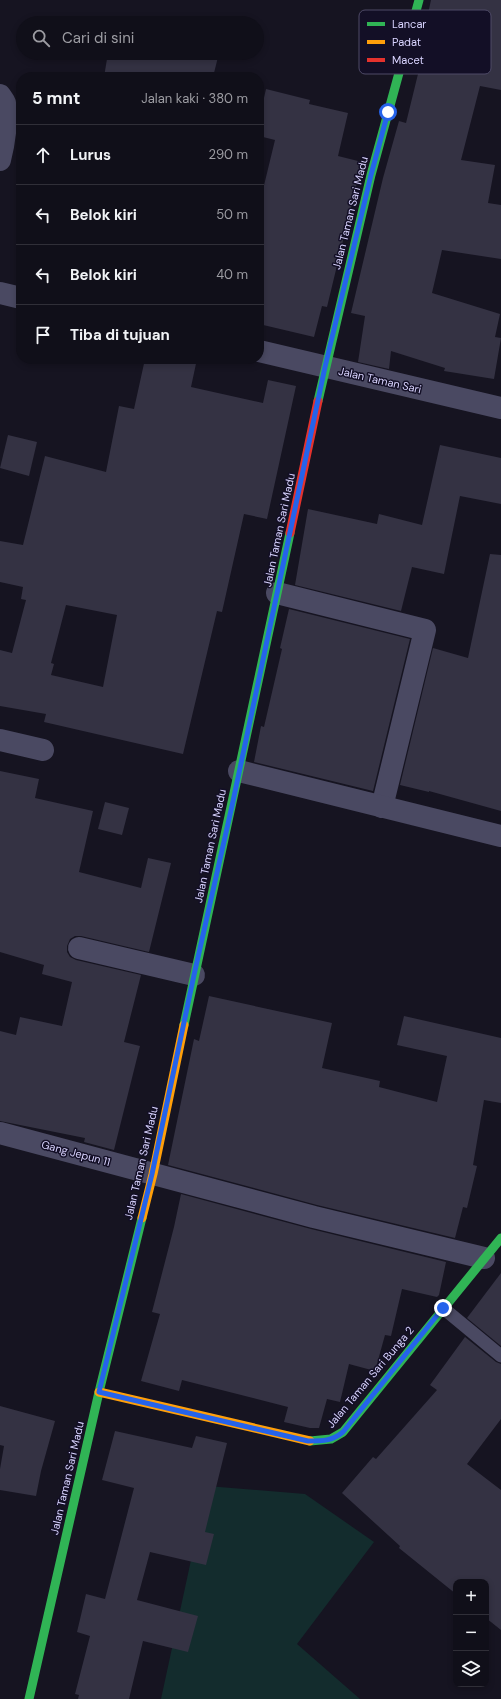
<!DOCTYPE html>
<html lang="id">
<meta charset="utf-8">
<style>
body{margin:0;font-family:"DM Sans",sans-serif;background:#191822;color:#f1f3f6}
.controls{position:absolute;right:12px;bottom:12px;display:grid;overflow:hidden;border-radius:8px;box-shadow:0 2px 6px #0003}
.controls button{width:36px;height:36px;display:grid;place-items:center;padding:0;border:0;border-bottom:1px solid #302f38;background:#100f19;color:#f1f3f6;font:20px sans-serif}
.stop{position:absolute;width:12px;height:12px;margin:-9px;border:3px solid #2563eb;border-radius:50%;background:#fff}
.stop.end{background:#2563eb;border-color:#fff;box-shadow:0 1px 4px #0008}
.list{margin:0;padding:0;list-style:none}
h2{display:flex;justify-content:space-between;align-items:center;height:52px;margin:0;padding:0 16px;font-size:17px}
h2 small{font-size:13px;font-weight:400;color:#9c9ca2}
.list li{display:grid;grid-template-columns:26px 1fr auto;gap:12px;align-items:center;box-sizing:border-box;height:60px;padding:0 16px;border-top:1px solid #302f38}
.list b{display:block;font-size:15px;white-space:nowrap}
.list em{font-size:13px;font-style:normal;color:#9c9ca2}
.icon{flex:none;width:22px;height:22px;fill:none;stroke:currentColor;stroke-width:2;stroke-linecap:round;stroke-linejoin:round}
.map{position:relative;flex:none;width:501px;height:1699px;overflow:hidden}
.search{position:absolute;background:#100f19;box-shadow:0 2px 6px #0003;left:16px;top:16px;width:248px;height:44px;display:flex;align-items:center;gap:10px;box-sizing:border-box;padding:0 14px;border-radius:22px;color:#9c9ca2;font-size:15px}
.panel{position:absolute;background:#100f19;box-shadow:0 2px 6px #0003;left:16px;top:72px;width:248px;height:292px;border-radius:16px}
.map>svg:first-child{display:block}
.green{fill:#132c2d}
.building{fill:#343243;fill-rule:evenodd}
.lines{fill:none;stroke-linecap:round;stroke-linejoin:round}
.lane{stroke:#4a4962;stroke-width:13}
.street{stroke:#4a4962;stroke-width:22}
.fast{stroke:#30b455;stroke-width:9}
.slow{stroke:#ff9f0a;stroke-width:9}
.jam{stroke:#e5322d;stroke-width:9}
.route{stroke:#2563eb;stroke-width:5}
.labels{text-anchor:middle;dominant-baseline:central;stroke-width:3;stroke-linejoin:round;paint-order:stroke}
.street-label{font-size:11px;fill:#d9d4ff;stroke:#130f26}
.key{fill:#130f26;stroke:#4e4a67;stroke-width:1}
.key-label{font-size:11px;fill:#d9d4ff}
</style>
<div class="map">
<svg width="501" height="1699" viewBox="0 0 501 1699">
<rect width="100%" height="100%" fill="#161421"/>
<!-- green -->
<polygon class="green" points="207,1486 305,1494 374,1542 297,1644 360,1699 161,1699"/>
<!-- building -->
<g class="building">
<polygon points="431,0 501,0 501,90 480,86 461,160 495,165 488,203 501,205 501,259 442,250 432,293 500,314 495,337 501,338 494,379 444,371 445,368 391,351 389,369 358,362 365,316 351,313 383,178 399,121 406,123 429,29 425,28"/>
<polygon points="108,53 219,53 213,77 104,77"/>
<polygon points="266,89 310,100 309,104 348,113 338,156 362,162 327,307 322,306 314,337 259,324 259,206 275,140 259,136 259,120"/>
<path d="M 145,359 L 197,359 L 191,387 L 263,403 L 268,380 L 296,386 L 267,519 L 244,514 L 222,612 L 217,611 L 183,754 L 44,722 L 46,714 L 0,706 L 0,650 L 12,653 L 26,600 L 21,599 L 23,587 L 0,582 L 0,541 L 23,545 L 45,456 L 106,472 L 119,406 L 134,409 ZM 66,605 L 117,615 L 103,687 L 51,675 L 54,664 L 51,663 Z"/>
<polygon points="8,435 37,442 29,476 0,468"/>
<polygon points="440,445 501,458 501,504 460,496 444,574 412,567 401,611 295,585 308,509 377,524 379,514 422,525"/>
<polygon points="490,554 501,555 501,811 429,791 429,792 400,785 433,648 468,658"/>
<polygon points="289,609 410,639 373,791 254,762 261,726 264,727 282,649 280,648"/>
<polygon points="0,771 39,779 35,798 93,811 79,872 141,888 148,858 171,863 149,952 81,936 75,936 70,939 67,946 67,952 70,957 76,960 141,975 124,1042 140,1046 114,1150 84,1142 85,1138 0,1121 0,1031 16,1035 20,1017 62,1026 72,982 42,974 44,965 0,952"/>
<polygon points="105,802 129,808 122,835 98,829"/>
<polygon points="209,996 332,1023 322,1068 380,1081 379,1087 437,1102 447,1056 397,1045 404,1016 501,1038 501,1103 484,1100 473,1165 477,1166 467,1208 463,1207 455,1238 317,1205 168,1165 194,1039 199,1041"/>
<polygon points="181,1194 311,1229 446,1262 439,1295 437,1297 402,1289 391,1336 385,1335 375,1371 349,1364 340,1402 327,1399 319,1428 310,1428 284,1422 288,1407 182,1380 179,1391 141,1381 160,1314 152,1312 174,1227"/>
<polygon points="501,1273 501,1346 467,1318"/>
<polygon points="465,1337 496,1362 501,1364 501,1419 467,1464 501,1490 501,1630 486,1618 486,1582 456,1582 456,1594 399,1548 400,1546 342,1493 373,1457 376,1459 437,1390 430,1385"/>
<polygon points="0,1406 55,1421 41,1471 36,1496 0,1490 0,1469 4,1446 0,1445"/>
<polygon points="115,1431 192,1448 196,1436 227,1443 205,1532 214,1534 206,1565 150,1552 137,1600 198,1616 188,1652 143,1641 129,1699 78,1699 79,1695 75,1694 90,1636 77,1632 86,1594 105,1599 134,1488 102,1480"/>
</g>
<g class="lines">
<!-- lane -->
<polyline class="lane" points="443,1308 501,1356"/>
<!-- street -->
<g class="street">
<path d="M 0,95 C 2,98 4,100 5,103 C 8,119 4,145 0,160"/>
<polyline points="0,293 21,298"/>
<polyline points="259,351 501,408"/>
<polyline points="277,593 425,630 382,807"/>
<polyline points="0,740 43,750"/>
<polyline points="239,771 501,836"/>
<polyline points="79,948 194,975"/>
<polyline points="0,1133 314,1217 484,1258"/>
</g>
<!-- fast -->
<g class="fast">
<polyline points="318,401 371,175 419,0"/>
<polyline points="184,1025 290,533"/>
<polyline points="310,1441 331,1439 343,1432 501,1238"/>
<polyline points="29,1699 99,1392 142,1218"/>
</g>
<!-- slow -->
<g class="slow">
<polyline points="142,1218 153,1174 184,1025"/>
<polyline points="99,1392 310,1441"/>
</g>
<!-- jam -->
<polyline class="jam" points="290,533 318,401"/>
</g>
<g class="lines">
<!-- route -->
<path class="route" d="M 388,112 L 371,175 L 325,367 L 232,806 L 194,975 L 152,1174 L 99,1392 L 308,1441 C 323,1441 332,1441 343,1432 L 443,1308"/>
</g>
<g class="labels">
<!-- street labels -->
<g class="street-label">
<text transform="translate(350 213) rotate(-76)">Jalan Taman Sari Madu</text>
<text transform="translate(380 380) rotate(13)">Jalan Taman Sari</text>
<text transform="translate(279 530) rotate(-78)">Jalan Taman Sari Madu</text>
<text transform="translate(210 846) rotate(-78)">Jalan Taman Sari Madu</text>
<text transform="translate(76 1153) rotate(15)">Gang Jepun 11</text>
<text transform="translate(141 1163) rotate(-77)">Jalan Taman Sari Madu</text>
<text transform="translate(370 1377) rotate(-50)">Jalan Taman Sari Bunga 2</text>
<text transform="translate(67 1478) rotate(-77)">Jalan Taman Sari Madu</text>
</g>
</g>
<!-- legend -->
<rect x="359" y="10" width="132" height="64" rx="6" class="key"/>
<rect x="367" y="22" width="18" height="4" fill="#30b455"/>
<rect x="367" y="40" width="18" height="4" fill="#ff9f0a"/>
<rect x="367" y="58" width="18" height="4" fill="#e5322d"/>
<g class="key-label">
<text x="392" y="28">Lancar</text>
<text x="392" y="46">Padat</text>
<text x="392" y="64">Macet</text>
</g>
</svg>
<div class="controls">
<button>+</button>
<button>−</button>
<button><svg class="icon" aria-label="layers" viewBox="0 0 24 24"><path d="M12 4l9 5-9 5-9-5zM3 14l9 5 9-5"/></svg></button>
</div>
<div class="stop" style="left:388px;top:112px"></div>
<div class="stop end" style="left:443px;top:1308px"></div>
<div class="search"><svg class="icon" aria-label="search" viewBox="0 0 24 24"><circle cx="10" cy="10" r="6"/><path d="M15 15l6 6"/></svg>Cari di sini</div>
<section class="panel">
<h2>5 mnt<small>Jalan kaki · 380 m</small></h2>
<ul class="list">
<li><svg class="icon" aria-label="ahead" viewBox="0 0 24 24"><path d="M12 20V5M6 11l6-6 6 6"/></svg><div><b>Lurus</b></div><em>290 m</em></li>
<li><svg class="icon" aria-label="left" viewBox="0 0 24 24"><path d="M17 20v-9H6M10 6l-5 5 5 5"/></svg><div><b>Belok kiri</b></div><em>50 m</em></li>
<li><svg class="icon" aria-label="left" viewBox="0 0 24 24"><path d="M17 20v-9H6M10 6l-5 5 5 5"/></svg><div><b>Belok kiri</b></div><em>40 m</em></li>
<li><svg class="icon" aria-label="arrive" viewBox="0 0 24 24"><path d="M6 21V4h12l-3 4 3 4H6"/></svg><div><b>Tiba di tujuan</b></div></li>
</ul>
</section>
</div>
